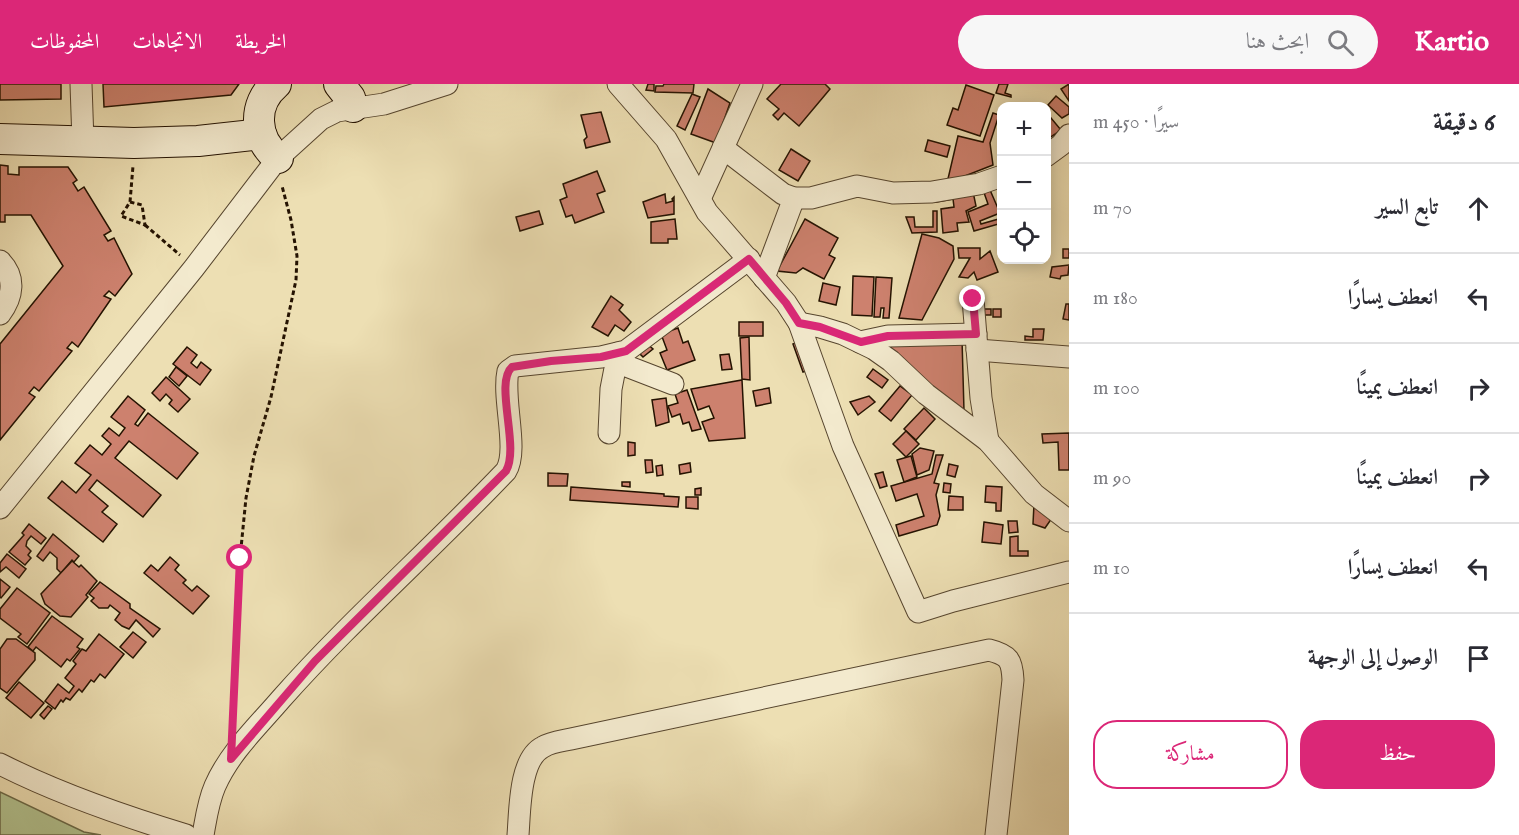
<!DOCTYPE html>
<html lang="ar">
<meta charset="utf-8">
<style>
body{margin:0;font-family:"IM FELL English",Amiri,serif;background:#f7f7f7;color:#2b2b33;direction:rtl}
.controls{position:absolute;right:18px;top:18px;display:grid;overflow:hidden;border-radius:12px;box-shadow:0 3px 15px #0003}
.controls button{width:54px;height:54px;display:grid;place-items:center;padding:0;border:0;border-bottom:2px solid #e1e1e2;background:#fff;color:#2b2b33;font:30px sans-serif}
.stop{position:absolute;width:18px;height:18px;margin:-14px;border:4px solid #db2777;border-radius:50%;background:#fff}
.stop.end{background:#db2777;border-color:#fff;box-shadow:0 2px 6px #0008}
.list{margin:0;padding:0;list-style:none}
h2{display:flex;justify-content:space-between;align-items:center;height:78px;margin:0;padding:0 24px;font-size:26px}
h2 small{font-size:20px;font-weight:400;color:#7c7c81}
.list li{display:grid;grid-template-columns:39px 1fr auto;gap:18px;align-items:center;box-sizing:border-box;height:90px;padding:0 24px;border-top:2px solid #e1e1e2}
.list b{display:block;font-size:22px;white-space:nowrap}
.list em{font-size:20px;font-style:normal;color:#7c7c81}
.actions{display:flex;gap:12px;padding:18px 24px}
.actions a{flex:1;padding:14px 0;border:2px solid #db2777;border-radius:24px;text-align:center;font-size:21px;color:#db2777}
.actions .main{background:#db2777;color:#fff}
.icon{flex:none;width:33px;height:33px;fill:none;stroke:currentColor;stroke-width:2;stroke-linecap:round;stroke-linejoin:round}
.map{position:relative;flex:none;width:1069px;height:751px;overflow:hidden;direction:ltr}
header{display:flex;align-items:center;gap:36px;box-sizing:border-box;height:84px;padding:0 30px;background:#db2777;color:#fff}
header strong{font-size:28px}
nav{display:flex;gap:33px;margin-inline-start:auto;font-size:21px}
.search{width:420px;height:54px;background:#f7f7f7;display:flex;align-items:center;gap:15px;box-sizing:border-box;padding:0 21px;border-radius:33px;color:#7c7c81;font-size:22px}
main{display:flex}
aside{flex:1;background:#fff}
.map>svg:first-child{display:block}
.green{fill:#b3c390;stroke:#6c6a48;stroke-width:1.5}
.building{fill:#cd816e;stroke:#241201;stroke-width:1.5}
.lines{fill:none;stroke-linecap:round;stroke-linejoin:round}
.street-casing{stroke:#56452e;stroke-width:23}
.secondary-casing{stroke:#241201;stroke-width:32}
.path{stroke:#241201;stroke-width:3;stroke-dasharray:4.5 3;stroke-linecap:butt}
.street{stroke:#f3eace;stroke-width:21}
.secondary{stroke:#f3eace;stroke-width:30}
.route{stroke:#db2777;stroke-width:8}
</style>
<header>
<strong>Kartio</strong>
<div class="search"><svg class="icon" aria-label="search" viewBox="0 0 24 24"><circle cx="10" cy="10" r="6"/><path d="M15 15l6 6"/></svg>ابحث هنا</div>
<nav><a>الخريطة</a><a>الاتجاهات</a><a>المحفوظات</a></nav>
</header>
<main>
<aside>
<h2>6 دقيقة<small>سيرًا · 450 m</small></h2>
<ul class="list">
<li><svg class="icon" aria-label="ahead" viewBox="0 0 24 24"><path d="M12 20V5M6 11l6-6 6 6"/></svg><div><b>تابع السير</b></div><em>70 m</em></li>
<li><svg class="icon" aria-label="left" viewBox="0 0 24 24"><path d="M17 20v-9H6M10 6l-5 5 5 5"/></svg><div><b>انعطف يسارًا</b></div><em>180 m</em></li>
<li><svg class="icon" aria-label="right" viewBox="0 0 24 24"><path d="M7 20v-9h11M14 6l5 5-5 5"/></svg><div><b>انعطف يمينًا</b></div><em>100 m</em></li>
<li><svg class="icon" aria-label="right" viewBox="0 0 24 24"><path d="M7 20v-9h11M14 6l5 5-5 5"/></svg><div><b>انعطف يمينًا</b></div><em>90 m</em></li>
<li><svg class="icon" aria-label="left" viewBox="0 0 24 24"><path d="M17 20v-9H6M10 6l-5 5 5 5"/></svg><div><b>انعطف يسارًا</b></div><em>10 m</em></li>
<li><svg class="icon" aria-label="arrive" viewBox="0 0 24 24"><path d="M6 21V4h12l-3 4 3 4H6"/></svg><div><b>الوصول إلى الوجهة</b></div></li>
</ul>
<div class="actions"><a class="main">حفظ</a><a>مشاركة</a></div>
</aside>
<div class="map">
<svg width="1069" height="751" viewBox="0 0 1069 751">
<rect width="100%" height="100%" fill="#eddfb3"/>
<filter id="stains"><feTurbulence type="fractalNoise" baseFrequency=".00333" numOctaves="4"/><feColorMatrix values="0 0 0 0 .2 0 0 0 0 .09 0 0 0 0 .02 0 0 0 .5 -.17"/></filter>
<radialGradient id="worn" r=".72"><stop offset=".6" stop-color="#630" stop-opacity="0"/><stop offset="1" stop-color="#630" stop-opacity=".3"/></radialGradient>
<!-- green -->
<polygon class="green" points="0,708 84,748 101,751 0,751"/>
<!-- building -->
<g class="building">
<polygon points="0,0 61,0 61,15 0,16"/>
<polygon points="103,0 239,0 231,11 104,23"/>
<polygon points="648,0 654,0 654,7 646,6"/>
<polygon points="664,0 694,0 693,9 655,8 656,2 663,2"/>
<polygon points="781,0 825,0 830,5 799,42 784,29 778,36 773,31 779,25 767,15"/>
<polygon points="999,0 1008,0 1005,9 1011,11 1011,13 996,9"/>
<polygon points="1069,0 1069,17 1061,5"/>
<polygon points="966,1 994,11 980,52 947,41 953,24 958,26"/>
<polygon points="708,5 730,19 716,59 691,50"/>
<polygon points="692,10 700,13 685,46 677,42"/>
<polygon points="1056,12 1069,23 1069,30 1062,34 1048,21"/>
<polygon points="601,28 610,58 586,64 584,56 587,53 581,31"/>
<polygon points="1046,28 1061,46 1046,56"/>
<polygon points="993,29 999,31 990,59 993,81 947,99 958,52 983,58"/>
<polygon points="928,56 950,62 947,73 925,67"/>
<polygon points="791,65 810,77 798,97 779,86"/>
<polygon points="0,81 8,82 8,90 19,91 19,83 68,83 77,96 73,99 78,107 84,103 111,147 104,151 108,157 114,154 132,190 115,212 109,207 104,212 111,215 78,263 72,258 67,264 72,267 39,307 34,303 29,309 35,313 0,356 0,260 63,182 31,131 5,131 5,138 0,138"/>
<polygon points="597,87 605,107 597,110 604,128 575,139 572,131 566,133 560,116 567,113 563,100"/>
<polygon points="987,99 1000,129 980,137 981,140 1002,134 1002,139 974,147 968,128 988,120 981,100"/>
<polygon points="972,103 976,122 966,127 969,138 957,139 958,147 943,149 941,125 954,123 953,115 936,118 935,110"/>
<polygon points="665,110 666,119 673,117 672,115 674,113 674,130 648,134 643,118"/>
<polygon points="539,127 543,140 520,147 516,133"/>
<polygon points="933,127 937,127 937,148 912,149 906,133 914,133 915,143 933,143"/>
<polygon points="675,135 677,155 668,155 668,159 651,159 651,138"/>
<polygon points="805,135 838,154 829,171 835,174 824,195 803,184 796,189 777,187"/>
<polygon points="922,150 939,154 953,162 954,175 922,236 899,234"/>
<polygon points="958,164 980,164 980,175 990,167 998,188 977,196 974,188 968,194 959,193 970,174 959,174"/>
<rect x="1063" y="165" width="6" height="9"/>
<polygon points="1069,181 1068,191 1061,192 1060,195 1050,193 1052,183"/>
<polygon points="853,192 874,193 872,232 852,231"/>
<polygon points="876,193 892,194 889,234 883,234 884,224 881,224 880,233 874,233"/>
<polygon points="823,199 840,203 836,221 819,217"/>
<polygon points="611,212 623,221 619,226 631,238 624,247 615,241 608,252 592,243"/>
<polygon points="1066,220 1069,220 1069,236 1063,235"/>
<polygon points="977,225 991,225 991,231 976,231"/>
<rect x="993" y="225" width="8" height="8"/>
<rect x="739" y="238" width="24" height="14"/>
<polygon points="678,244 683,259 688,257 695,276 667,286 660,269 667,266 661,250"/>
<polygon points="1033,245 1044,245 1043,256 1025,256 1025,252 1033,253"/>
<polygon points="888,252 962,255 964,327 894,274"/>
<polygon points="749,253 750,296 742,295 740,254"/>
<polygon points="645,258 653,265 643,273 636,266"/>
<polygon points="800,258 809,286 803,288 793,260"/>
<polygon points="187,263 197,271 191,279 197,284 201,278 211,286 200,301 173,280"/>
<polygon points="729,270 732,285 722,286 720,271"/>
<polygon points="176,283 187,292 179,302 169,293"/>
<polygon points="873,285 888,296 882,304 867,293"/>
<polygon points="166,293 190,315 178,328 169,320 172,316 166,310 160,317 152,309"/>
<polygon points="742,296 745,354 709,357 702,338 714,334 709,322 698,326 691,305"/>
<polygon points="900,302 912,311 891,337 879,327"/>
<polygon points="769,304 771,319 756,322 753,307"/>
<polygon points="687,306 701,345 692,347 689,338 683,340 680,330 672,333 668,322 678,319 675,310"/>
<polygon points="128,312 145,326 135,340 138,342 148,329 198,369 177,395 129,357 115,374 161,411 143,433 97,396 89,406 108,422 102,428 117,440 103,458 48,414 62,397 76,409 91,391 75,379 90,361 102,371 111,360 102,352 109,344 119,352 125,344 111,333"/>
<polygon points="869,312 875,318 858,331 850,318"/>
<polygon points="666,314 669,338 656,342 652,316"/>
<polygon points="924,324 935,335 916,356 904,345"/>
<polygon points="906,347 919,360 906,373 893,360"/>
<polygon points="1069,349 1069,386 1059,386 1058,358 1043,359 1042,350"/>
<polygon points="628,358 635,359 635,371 628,372"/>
<polygon points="920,364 934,367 929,386 917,391 912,370"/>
<polygon points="936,371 943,371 934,399 939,400 936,411 940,432 937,441 899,452 896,441 924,432 917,410 896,417 891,402 932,390"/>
<polygon points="911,372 917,393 904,398 897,376"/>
<polygon points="645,376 652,376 653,388 646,389"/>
<polygon points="690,379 691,388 680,390 679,381"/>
<polygon points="949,380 958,382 955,393 947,391"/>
<polygon points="662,381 663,391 657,392 656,382"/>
<polygon points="883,388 887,402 880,404 875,390"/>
<polygon points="548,389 568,390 567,402 548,402"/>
<polygon points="622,398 630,398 630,403 622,402"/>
<polygon points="944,399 951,400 950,409 943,408"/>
<polygon points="986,402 1002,403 1001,427 996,427 996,419 985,418"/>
<polygon points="571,403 664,410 664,412 679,413 678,423 570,416"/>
<polygon points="701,404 701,411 695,411 695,405"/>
<polygon points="949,412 963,413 963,426 948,426"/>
<polygon points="686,413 698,413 698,425 686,424"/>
<polygon points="1034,420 1052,434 1045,444 1033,440"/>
<polygon points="1008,437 1017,437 1018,448 1009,449"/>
<polygon points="984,438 1003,441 1001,460 982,458"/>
<polygon points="29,440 46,454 41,460 31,452 27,457 26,462 31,467 28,471 31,474 25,481 9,468 24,451 22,449"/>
<polygon points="53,450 79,472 74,478 72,476 61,489 57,485 57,474 50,468 43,477 37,472"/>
<polygon points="1018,452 1018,467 1028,467 1028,472 1010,472 1010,453"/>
<polygon points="7,470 26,485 19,494 6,483 0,488 0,479"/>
<polygon points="170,473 179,481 175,486 186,496 183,499 192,507 197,502 209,512 193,530 144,489 151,481 158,487"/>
<polygon points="72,477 79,483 81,481 97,497 86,511 88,513 71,533 60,532 45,520 41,510"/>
<polygon points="0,495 10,503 1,514 0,513"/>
<polygon points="100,498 130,520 130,524 160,545 153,553 136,536 129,545 122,542 115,536 120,529 110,521 108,524 99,524 91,517 94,514 89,510"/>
<polygon points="17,504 50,529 27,560 18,553 21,550 0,534 0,525"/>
<polygon points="52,532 83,555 77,563 80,565 70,577 67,575 61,583 36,563 33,567 28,563"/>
<polygon points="133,548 146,558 133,574 120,563"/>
<polygon points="99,550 124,570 105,594 100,590 94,598 91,596 82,608 79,605 70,616 66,614 63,618 61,616 55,625 45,617 58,600 69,609 74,602 65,594 76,580 73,577 82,565 86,567"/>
<polygon points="7,555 16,555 35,569 35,576 7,609 0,604 0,565"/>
<polygon points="19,598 44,619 31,634 6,614"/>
<polygon points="48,622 52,625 44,635 40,631"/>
</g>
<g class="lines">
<defs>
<g id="street">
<polyline points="81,0 83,58"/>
<polyline points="618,0 666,55 707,128 786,219 799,239 843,362 918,528 953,517 1069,488"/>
<polyline points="723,64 783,110 794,114 811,114 857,102 893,109 932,108 979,100 1002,92"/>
<polyline points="1046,72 1061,61 1069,51"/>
<polyline points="700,115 752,0"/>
<path d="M 0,177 C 16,193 13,213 0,230"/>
<polyline points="764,194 794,114"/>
<polyline points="973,215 981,314 988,357"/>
<polyline points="799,239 820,243 843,250 874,265 891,277 926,310 988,357 1034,410 1069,437"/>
<polyline points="860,258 888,252 976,250"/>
<polyline points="977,266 1069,273"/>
<polyline points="616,278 673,300"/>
<polyline points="609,349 611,305 618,269"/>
<polyline points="0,424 194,184 278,74 321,35 337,27 384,20 447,0"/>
<path d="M 0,680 C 59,710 123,732 186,751"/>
<path d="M 203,751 C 206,735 208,718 215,702 C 230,668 257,643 281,615 C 352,535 432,465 506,387 C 519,366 502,315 508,287 L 515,282 L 601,273 L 626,267 L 749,175"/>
<path d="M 518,751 C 520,727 519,675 543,663 C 551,658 562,657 571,655 L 989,566 C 1009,571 1012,576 1013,596 L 996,751"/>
</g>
<g id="secondary">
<path d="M 276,0 C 252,20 254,55 278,74"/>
<polyline points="339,0 350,14 353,23"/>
<polyline points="0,55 134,59 198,57 261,50"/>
</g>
</defs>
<!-- street casing -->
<use href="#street" class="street-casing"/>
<!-- secondary casing -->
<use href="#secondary" class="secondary-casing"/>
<!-- path -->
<g class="path">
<polyline points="130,118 142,121 145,141 121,132 130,118 133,82"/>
<polyline points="145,141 180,171"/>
<polyline points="232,640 240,474 246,414 254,372 271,313 296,196 297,172 291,136 282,102"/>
</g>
<!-- street -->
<use href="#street" class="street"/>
<!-- secondary -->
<use href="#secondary" class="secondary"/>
</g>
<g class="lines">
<!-- route -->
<path class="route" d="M 240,474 L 231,675 L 315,577 L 506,387 C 520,363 494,299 512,283 L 551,277 L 601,273 L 626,267 L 749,175 L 786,219 L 799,239 L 820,243 L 861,258 L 888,252 L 976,250 L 973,215"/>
</g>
<rect width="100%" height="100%" filter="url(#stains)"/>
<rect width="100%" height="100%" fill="url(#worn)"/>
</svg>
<div class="controls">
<button>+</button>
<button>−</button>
<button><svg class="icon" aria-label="locate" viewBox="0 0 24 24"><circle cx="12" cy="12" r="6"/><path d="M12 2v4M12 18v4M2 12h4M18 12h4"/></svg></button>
</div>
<div class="stop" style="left:240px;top:474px"></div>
<div class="stop end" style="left:973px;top:215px"></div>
</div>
</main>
